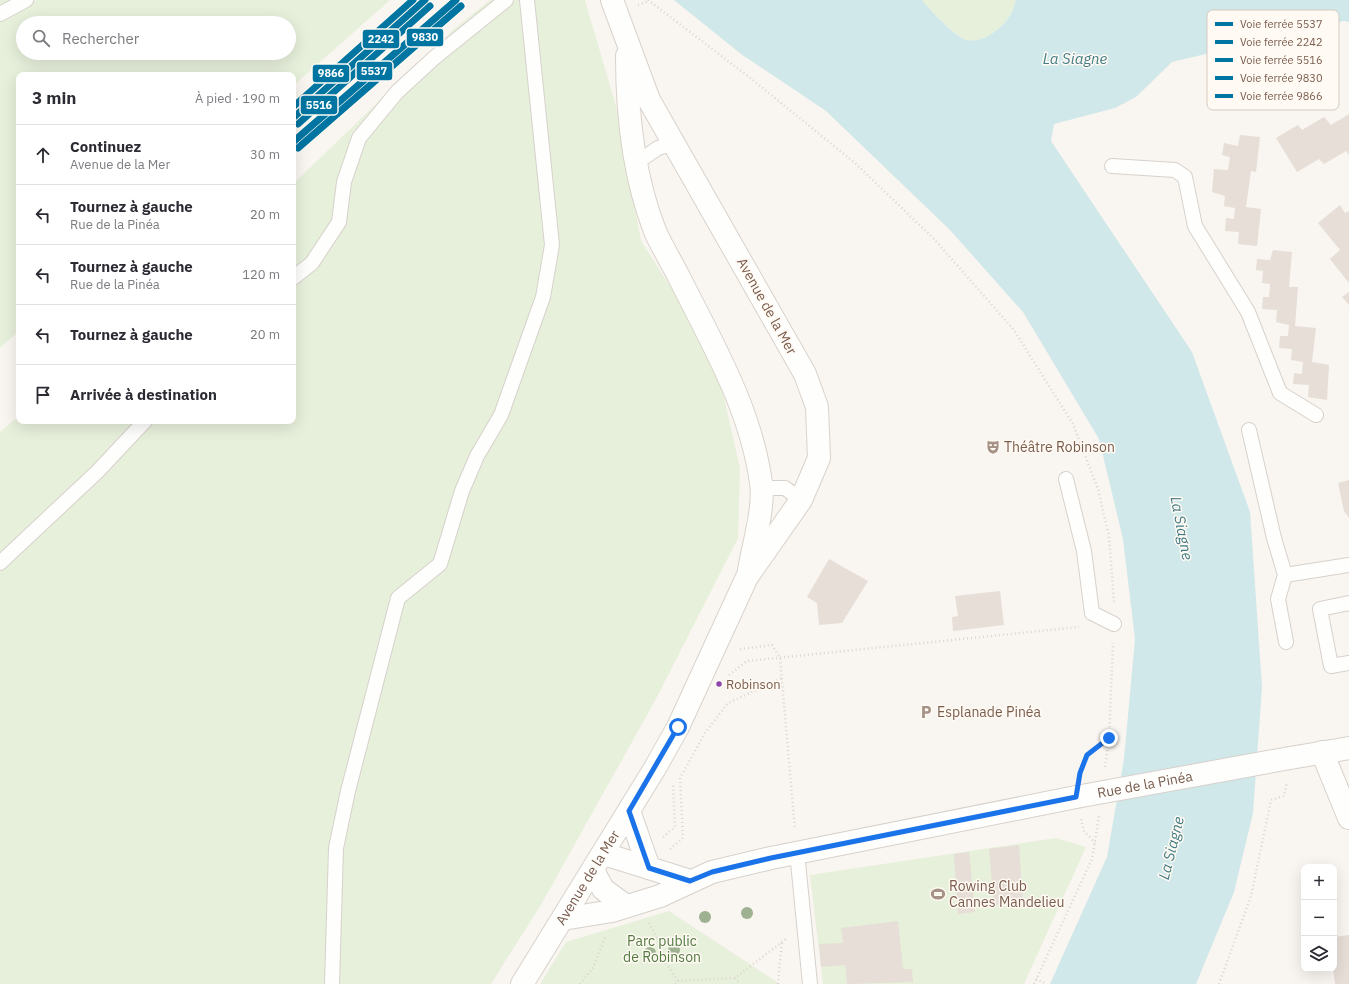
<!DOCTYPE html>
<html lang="fr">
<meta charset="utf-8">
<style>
body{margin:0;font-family:"IBM Plex Sans",sans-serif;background:#f2f2f3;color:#2b2b33}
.controls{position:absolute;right:12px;bottom:12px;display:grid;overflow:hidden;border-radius:8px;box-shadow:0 4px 16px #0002}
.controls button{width:36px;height:36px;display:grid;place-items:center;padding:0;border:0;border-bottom:1px solid #e1e1e2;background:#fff;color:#2b2b33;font:20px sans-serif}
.stop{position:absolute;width:12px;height:12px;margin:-9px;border:3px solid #1a73e8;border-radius:50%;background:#fff}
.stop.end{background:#1a73e8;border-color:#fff;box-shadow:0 1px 4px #0008}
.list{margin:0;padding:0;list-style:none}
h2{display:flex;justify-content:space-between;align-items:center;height:52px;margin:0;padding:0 16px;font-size:17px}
h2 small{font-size:13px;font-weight:400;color:#7c7c81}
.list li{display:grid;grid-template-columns:26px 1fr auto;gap:12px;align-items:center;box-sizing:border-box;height:60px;padding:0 16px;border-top:1px solid #e1e1e2}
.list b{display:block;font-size:15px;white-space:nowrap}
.list p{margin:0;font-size:13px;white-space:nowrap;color:#7c7c81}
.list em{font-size:13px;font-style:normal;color:#7c7c81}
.icon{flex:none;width:22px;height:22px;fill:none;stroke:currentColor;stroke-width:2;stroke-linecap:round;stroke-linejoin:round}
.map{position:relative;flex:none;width:1349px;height:984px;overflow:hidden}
.search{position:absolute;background:#fff;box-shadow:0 4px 16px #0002;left:16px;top:16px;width:280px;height:44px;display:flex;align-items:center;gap:10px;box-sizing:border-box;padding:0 14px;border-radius:22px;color:#7c7c81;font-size:15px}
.panel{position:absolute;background:#fff;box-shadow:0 4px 16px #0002;left:16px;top:72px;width:280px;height:352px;border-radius:8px}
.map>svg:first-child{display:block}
.green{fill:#e7f0db;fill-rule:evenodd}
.water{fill:#d0e8ea}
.building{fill:#e6ded7}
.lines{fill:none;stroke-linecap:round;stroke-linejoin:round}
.lane-casing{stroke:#d7d1cb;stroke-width:16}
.street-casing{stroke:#d7d1cb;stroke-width:24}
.secondary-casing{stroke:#d9d2cb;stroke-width:24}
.path{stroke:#dcd5d0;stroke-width:2.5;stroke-dasharray:1 3;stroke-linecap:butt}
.lane{stroke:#fefefd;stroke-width:14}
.street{stroke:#fefefd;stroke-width:22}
.secondary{stroke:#fefefd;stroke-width:22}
.street-bridge-casing{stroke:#d7d1cb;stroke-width:24;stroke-linecap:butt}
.street-bridge{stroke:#fefefd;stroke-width:22}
.rail-1-casing{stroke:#fffaf3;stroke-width:10}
.rail-2-casing{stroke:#fffaf3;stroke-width:10}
.rail-3-casing{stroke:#fffaf3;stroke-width:10}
.rail-4-casing{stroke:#fffaf3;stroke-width:10}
.rail-5-casing{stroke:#fffaf3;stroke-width:10}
.rail-1{stroke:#0075a1;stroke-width:7}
.rail-2{stroke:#0075a1;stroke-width:7}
.rail-3{stroke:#0075a1;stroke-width:7}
.rail-4{stroke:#0075a1;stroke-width:7}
.rail-5{stroke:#0075a1;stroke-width:7}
.tree{fill:#9eb190}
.route{stroke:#1a73e8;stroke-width:5}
.bus-dot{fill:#8e44ad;stroke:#fffaf3;stroke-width:1.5}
.labels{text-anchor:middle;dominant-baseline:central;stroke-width:3;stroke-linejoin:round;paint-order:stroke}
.bus-label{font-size:13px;fill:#7a5c4d;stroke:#fffaf3;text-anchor:start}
.street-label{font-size:14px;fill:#7a5c4d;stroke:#fffaf3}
.poi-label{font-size:14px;fill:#7a5c4d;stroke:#fffaf3;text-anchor:start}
.park-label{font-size:14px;fill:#537a41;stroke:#fffaf3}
.water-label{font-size:15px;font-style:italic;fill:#437c86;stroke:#fffaf3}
.key{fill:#fffaf3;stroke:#d7cbc1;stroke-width:1}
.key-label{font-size:11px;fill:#7a5c4d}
.line-badge{stroke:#fffaf3;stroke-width:1.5}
.badge-label{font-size:11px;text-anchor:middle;font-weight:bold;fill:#fff}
</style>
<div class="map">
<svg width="1349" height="984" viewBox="0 0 1349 984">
<rect width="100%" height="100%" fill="#f9f5f0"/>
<!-- green -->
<g class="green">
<path d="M 0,0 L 390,0 L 293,86 L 293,75 L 19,75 L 19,331 L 0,348 ZM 23,23 L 289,23 L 289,53 L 23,53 Z"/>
<polygon points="490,0 585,0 586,4 616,106 641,241 685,309 723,393 740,468 738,538 657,697 542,903 491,984 0,984 0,432 19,416 19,421 293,421 293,184 453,30"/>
<path d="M 922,0 L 1016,0 C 1014,6 1012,13 1009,17 C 1001,30 978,47 962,38 C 951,31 930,11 922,0 Z"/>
<polygon points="1056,838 1086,847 1024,984 823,984 810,875"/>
<polygon points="669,911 780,984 540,984 566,942"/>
</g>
<!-- water -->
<path class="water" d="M 674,0 L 922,0 C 930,10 951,32 962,38 C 978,47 1001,30 1009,17 C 1013,12 1014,5 1016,0 L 1349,0 L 1349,22 L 1344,21 L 1172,62 L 1136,97 L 1115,108 L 1054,124 L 1051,141 L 1192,352 L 1250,512 L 1262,687 L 1253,813 L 1234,892 L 1196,984 L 1050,984 L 1107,857 L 1124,759 L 1135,639 L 1123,539 L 1099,439 L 1023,312 L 949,229 L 826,111 L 741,54 Z"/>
<!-- building -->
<g class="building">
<polygon points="1349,114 1349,155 1346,151 1324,164 1319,159 1297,172 1276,138 1298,125 1302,130 1324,117 1331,125"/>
<polygon points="1240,135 1260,137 1256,172 1251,171 1246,207 1261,209 1257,246 1238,244 1239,232 1225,231 1226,218 1234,219 1235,208 1224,206 1225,196 1212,192 1214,169 1228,170 1230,157 1222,155 1224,143 1238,146"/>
<polygon points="1340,205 1345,213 1349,211 1349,283 1330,259 1340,250 1318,223"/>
<polygon points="1273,250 1292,252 1289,287 1298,287 1295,326 1316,328 1312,362 1329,365 1327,400 1308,397 1309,385 1293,384 1294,373 1302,374 1303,362 1291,360 1292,349 1279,348 1280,336 1288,336 1289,325 1276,322 1277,310 1262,309 1263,297 1269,297 1270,284 1262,283 1263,271 1256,270 1257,259 1270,260"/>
<polygon points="1349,292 1349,305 1342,297"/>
<polygon points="1349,480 1349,518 1344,511 1338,483"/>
<polygon points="829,559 868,581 842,623 819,625 817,603 807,597"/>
<polygon points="1000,591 1004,625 953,631 952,617 958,616 955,596"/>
<polygon points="1019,845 1023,903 994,905 989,849"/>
<polygon points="969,852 975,912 958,914 954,854"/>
<polygon points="898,921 903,969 912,969 913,982 847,984 845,965 821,967 819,944 843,943 841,928"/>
<polygon points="1349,935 1349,984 1335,984 1333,969 1334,937"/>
</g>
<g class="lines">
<defs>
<g id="lane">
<polyline points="0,14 26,0"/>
<polyline points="636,163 658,148 674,143"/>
<polyline points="1112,166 1175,170 1185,177 1195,226 1248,312 1280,393 1316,415"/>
<polyline points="293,278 312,263 339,222 344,182 359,138 397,92 434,58 506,0"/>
<polyline points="1249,430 1274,538 1285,575 1278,599 1286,642"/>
<polyline points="1066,479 1084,551 1092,613 1114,624"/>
<polyline points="762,484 771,488 785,488 801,500"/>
<polyline points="0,563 97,472 145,421"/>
<polyline points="1285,575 1349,565"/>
<polyline points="1349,603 1320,609 1331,666 1349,663"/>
<polyline points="797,852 810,984"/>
<polyline points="332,984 336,848 348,791 398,598 440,564 462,491 477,456 501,415 543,297 552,245 527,0"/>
</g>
<g id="street">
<polyline points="1322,752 1349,818"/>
<polyline points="1290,758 1349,748"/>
<polyline points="629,811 649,868 690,881"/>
<polyline points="604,854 649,868"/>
<polyline points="593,870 603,889 626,906"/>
<polyline points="563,919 612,911 660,896 712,872 771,858 1076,797"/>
</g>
<g id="secondary">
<path d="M 627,56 C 627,115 633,175 655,231 C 662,247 672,263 680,279 C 713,345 751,409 761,483 C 765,506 753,546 749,570"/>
<path id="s1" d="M 522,984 L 655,768 L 678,727 L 747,577 L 801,500 L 819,458 L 817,407 L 805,374 L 649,100 L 612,0"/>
</g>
</defs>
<!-- lane casing -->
<use href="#lane" class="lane-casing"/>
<!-- street casing -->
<use href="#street" class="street-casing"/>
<!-- secondary casing -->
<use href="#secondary" class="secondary-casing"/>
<!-- path -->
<g class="path">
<polyline points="648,0 749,77 855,163 934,239 1014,330 1073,424 1098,489 1109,536 1114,602"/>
<polyline points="638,5 649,1"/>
<polyline points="740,649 772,645 780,658 795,830"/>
<polyline points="729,675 747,661 1079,627"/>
<polyline points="1105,767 1109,738 1113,643"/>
<polyline points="1080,773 1087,755 1109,739"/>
<polyline points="1081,819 1084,831 1095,843"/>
<polyline points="663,837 675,827 673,785"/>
<polyline points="670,849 683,838 680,778 705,733 728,703 782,678"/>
<polyline points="649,923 659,942 664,960 678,981"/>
<polyline points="735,978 740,984"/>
<polyline points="1036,979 1047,984"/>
<polyline points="580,984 593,968 606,935"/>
<polyline points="675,984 678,981 735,978 786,939"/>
<polyline points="778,984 782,941"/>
<polyline points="1034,984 1092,859 1099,816"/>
<polyline points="1219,984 1251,896 1271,800 1284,796 1287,782"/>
</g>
<!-- lane -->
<use href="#lane" class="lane"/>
<!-- street -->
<use href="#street" class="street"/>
<!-- secondary -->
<use href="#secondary" class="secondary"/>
<defs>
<g id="street-bridge">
<path id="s2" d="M 1076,797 L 1290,758"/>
</g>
</defs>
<!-- street-bridge casing -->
<use href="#street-bridge" class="street-bridge-casing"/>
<!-- street-bridge -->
<use href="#street-bridge" class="street-bridge"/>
<defs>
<polyline id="rail-1" points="293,142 456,0"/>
<polyline id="rail-2" points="293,118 425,0"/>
<polyline id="rail-3" points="298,124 430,6"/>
<polyline id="rail-4" points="298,148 461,6"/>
<polyline id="rail-5" points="293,107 413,0"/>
</defs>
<!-- rail-1 casing -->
<use href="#rail-1" class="rail-1-casing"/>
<!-- rail-2 casing -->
<use href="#rail-2" class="rail-2-casing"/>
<!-- rail-3 casing -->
<use href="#rail-3" class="rail-3-casing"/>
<!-- rail-4 casing -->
<use href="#rail-4" class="rail-4-casing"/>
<!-- rail-5 casing -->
<use href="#rail-5" class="rail-5-casing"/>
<!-- rail-1 -->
<use href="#rail-1" class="rail-1"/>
<!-- rail-2 -->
<use href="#rail-2" class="rail-2"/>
<!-- rail-3 -->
<use href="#rail-3" class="rail-3"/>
<!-- rail-4 -->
<use href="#rail-4" class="rail-4"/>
<!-- rail-5 -->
<use href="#rail-5" class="rail-5"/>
</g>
<!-- trees -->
<g class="tree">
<circle cx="747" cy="913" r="6"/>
<circle cx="705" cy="917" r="6"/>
<circle cx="674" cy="950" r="6"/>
<circle cx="650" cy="953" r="6"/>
</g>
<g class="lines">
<!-- route -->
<polyline class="route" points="678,727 629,811 649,868 690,881 712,872 771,858 1076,797 1080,773 1087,755 1109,738"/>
</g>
<!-- icons -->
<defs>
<symbol id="theatre-bare" viewBox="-9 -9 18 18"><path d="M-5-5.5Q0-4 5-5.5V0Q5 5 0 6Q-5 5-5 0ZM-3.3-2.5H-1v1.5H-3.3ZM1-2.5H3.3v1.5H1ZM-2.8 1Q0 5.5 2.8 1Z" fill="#a69286" stroke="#fffaf3" stroke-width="2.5" paint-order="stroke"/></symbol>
<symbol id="parking-bare" viewBox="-9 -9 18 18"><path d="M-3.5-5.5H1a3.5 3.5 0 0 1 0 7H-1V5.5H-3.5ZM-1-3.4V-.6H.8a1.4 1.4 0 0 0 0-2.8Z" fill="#a69286" stroke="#fffaf3" stroke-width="2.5" paint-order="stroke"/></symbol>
<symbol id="stadium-bare" viewBox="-9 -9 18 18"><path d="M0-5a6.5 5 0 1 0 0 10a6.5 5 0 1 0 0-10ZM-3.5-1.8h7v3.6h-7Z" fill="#a69286" stroke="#fffaf3" stroke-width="2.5" paint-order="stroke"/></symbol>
</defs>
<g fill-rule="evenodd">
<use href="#theatre-bare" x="983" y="437" width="20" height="20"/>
<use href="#parking-bare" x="916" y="702" width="20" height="20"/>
<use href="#stadium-bare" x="928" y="884" width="20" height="20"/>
</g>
<!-- markers -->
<circle class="bus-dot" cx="719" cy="684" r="3.5"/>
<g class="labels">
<!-- bus labels -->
<g class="bus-label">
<text x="726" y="684">Robinson</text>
</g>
<!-- street labels -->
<g class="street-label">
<text transform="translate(767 306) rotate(61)">Avenue de la Mer</text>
<text stroke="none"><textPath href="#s2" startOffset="70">Rue de la Pinéa</textPath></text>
<text stroke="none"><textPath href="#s1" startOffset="125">Avenue de la Mer</textPath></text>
</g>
<!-- poi labels -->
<g class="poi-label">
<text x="1004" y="447">Théâtre Robinson</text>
<text x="937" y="712">Esplanade Pinéa</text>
<text x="949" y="886">Rowing Club<tspan x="949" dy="16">Cannes Mandelieu</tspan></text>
</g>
<!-- park labels -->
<g class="park-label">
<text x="662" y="941">Parc public<tspan x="662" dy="16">de Robinson</tspan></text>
</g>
<!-- water labels -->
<g class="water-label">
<text x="1075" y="58">La Siagne</text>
<text transform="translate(1182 528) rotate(79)">La Siagne</text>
<text transform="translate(1171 848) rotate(-76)">La Siagne</text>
</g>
</g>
<!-- legend -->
<rect x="1207" y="10" width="132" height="100" rx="6" class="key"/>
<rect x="1215" y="22" width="18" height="4" fill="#0075a1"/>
<rect x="1215" y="40" width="18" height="4" fill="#0075a1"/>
<rect x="1215" y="58" width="18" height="4" fill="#0075a1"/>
<rect x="1215" y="76" width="18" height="4" fill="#0075a1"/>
<rect x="1215" y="94" width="18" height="4" fill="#0075a1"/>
<g class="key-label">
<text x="1240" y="28">Voie ferrée 5537</text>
<text x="1240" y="46">Voie ferrée 2242</text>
<text x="1240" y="64">Voie ferrée 5516</text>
<text x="1240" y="82">Voie ferrée 9830</text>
<text x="1240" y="100">Voie ferrée 9866</text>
</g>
<g class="line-badge">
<rect x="406" y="28" width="38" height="19" rx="4" fill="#0075a1"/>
<rect x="362" y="29" width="38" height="20" rx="4" fill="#0075a1"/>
<rect x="356" y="61" width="37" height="20" rx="4" fill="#0075a1"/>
<rect x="312" y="64" width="38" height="19" rx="4" fill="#0075a1"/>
<rect x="300" y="95" width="38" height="20" rx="4" fill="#0075a1"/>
</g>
<g class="badge-label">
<text x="425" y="41">9830</text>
<text x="381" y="43">2242</text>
<text x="374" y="75">5537</text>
<text x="331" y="77">9866</text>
<text x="319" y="109">5516</text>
</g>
</svg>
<div class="controls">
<button>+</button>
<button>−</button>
<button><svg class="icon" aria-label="layers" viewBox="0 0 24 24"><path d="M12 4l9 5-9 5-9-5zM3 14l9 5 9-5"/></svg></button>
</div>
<div class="stop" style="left:678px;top:727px"></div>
<div class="stop end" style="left:1109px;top:738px"></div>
<div class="search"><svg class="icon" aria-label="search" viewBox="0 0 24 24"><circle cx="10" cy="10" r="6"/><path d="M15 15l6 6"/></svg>Rechercher</div>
<section class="panel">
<h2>3 min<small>À pied · 190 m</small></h2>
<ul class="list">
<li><svg class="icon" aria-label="ahead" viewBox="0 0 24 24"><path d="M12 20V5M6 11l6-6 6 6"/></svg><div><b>Continuez</b><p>Avenue de la Mer</p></div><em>30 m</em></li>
<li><svg class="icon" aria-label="left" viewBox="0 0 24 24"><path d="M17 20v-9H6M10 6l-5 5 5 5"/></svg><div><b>Tournez à gauche</b><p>Rue de la Pinéa</p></div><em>20 m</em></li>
<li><svg class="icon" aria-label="left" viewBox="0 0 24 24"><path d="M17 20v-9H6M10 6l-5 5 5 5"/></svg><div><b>Tournez à gauche</b><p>Rue de la Pinéa</p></div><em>120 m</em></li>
<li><svg class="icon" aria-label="left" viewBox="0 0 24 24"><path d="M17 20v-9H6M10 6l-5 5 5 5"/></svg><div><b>Tournez à gauche</b></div><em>20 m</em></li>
<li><svg class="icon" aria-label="arrive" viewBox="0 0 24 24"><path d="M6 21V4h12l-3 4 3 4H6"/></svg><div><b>Arrivée à destination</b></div></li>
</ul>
</section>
</div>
